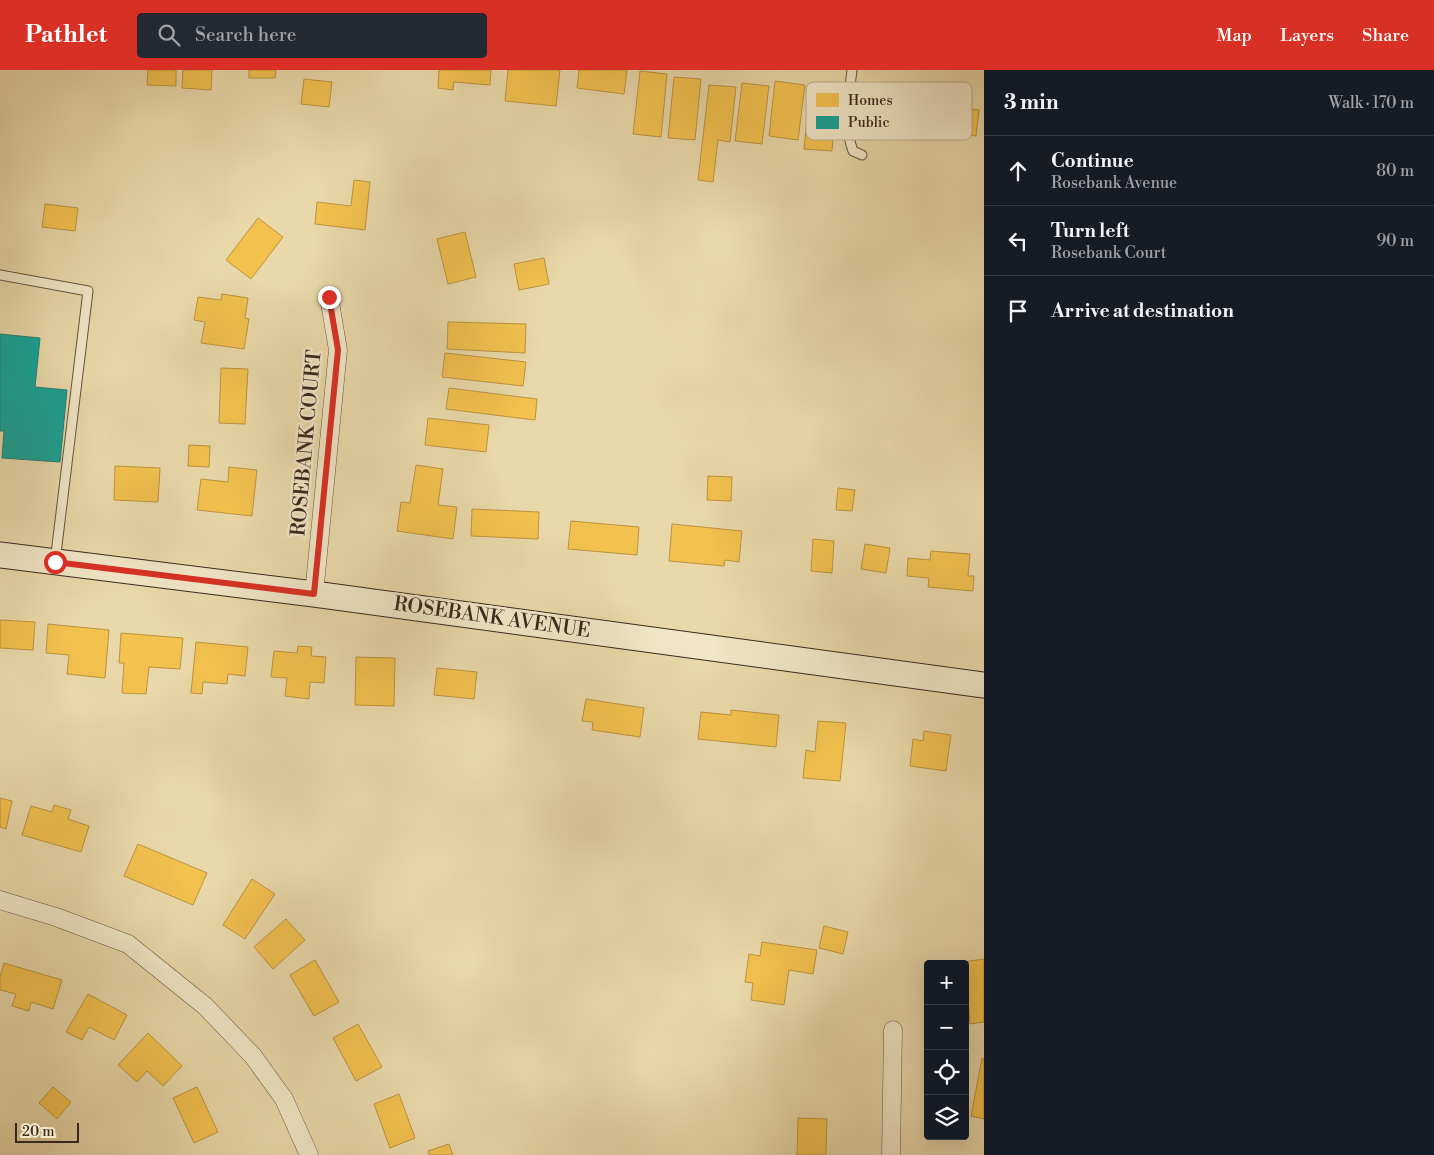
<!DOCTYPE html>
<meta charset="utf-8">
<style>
body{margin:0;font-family:"Libre Bodoni",serif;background:#242831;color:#f1f3f6}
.controls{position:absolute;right:15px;bottom:15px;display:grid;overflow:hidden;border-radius:5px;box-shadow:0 5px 20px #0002}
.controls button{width:45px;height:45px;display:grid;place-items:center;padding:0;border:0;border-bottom:1px solid #363941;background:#171b24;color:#f1f3f6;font:25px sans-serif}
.scale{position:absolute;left:15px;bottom:12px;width:64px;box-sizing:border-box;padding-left:5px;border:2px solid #3a281e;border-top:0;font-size:14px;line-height:18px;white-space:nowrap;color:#3a281e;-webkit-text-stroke:4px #f1e6c7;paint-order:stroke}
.stop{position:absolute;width:15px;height:15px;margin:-11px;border:4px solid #d93025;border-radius:50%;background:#fff}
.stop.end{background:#d93025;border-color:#fff;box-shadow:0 1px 5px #0008}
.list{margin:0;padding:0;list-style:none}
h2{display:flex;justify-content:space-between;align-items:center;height:65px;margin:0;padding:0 20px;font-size:21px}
h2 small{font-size:16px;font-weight:400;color:#9ea1a6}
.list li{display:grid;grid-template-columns:32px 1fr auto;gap:15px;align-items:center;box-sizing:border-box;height:70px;padding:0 20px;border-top:1px solid #363941}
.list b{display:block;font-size:19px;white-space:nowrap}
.list p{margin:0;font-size:16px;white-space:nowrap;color:#9ea1a6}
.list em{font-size:16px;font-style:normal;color:#9ea1a6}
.icon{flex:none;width:28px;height:28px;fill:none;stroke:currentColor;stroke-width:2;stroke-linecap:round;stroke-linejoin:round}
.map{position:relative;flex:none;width:984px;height:1085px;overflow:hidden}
header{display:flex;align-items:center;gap:30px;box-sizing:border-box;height:70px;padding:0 25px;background:#d93025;color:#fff}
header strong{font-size:24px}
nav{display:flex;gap:28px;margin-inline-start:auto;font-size:18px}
.search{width:350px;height:45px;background:#242831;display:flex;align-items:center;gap:12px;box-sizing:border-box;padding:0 18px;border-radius:5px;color:#9ea1a6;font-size:19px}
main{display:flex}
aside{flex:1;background:#171b24}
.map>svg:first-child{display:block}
.homes{fill:#f2c14e;stroke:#bb9340}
.public{fill:#17a398;stroke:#227e73}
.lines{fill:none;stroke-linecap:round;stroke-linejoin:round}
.lane-casing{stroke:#665441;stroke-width:11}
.street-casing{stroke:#665441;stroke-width:19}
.secondary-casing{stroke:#3a281e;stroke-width:27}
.lane{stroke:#f1e6c7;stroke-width:9}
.street{stroke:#f1e6c7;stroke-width:18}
.secondary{stroke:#f1e6c7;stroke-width:25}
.route{stroke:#d93025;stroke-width:6}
.labels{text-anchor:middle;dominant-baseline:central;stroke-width:5;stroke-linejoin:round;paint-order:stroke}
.street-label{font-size:20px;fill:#3a281e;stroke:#f1e6c7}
.key{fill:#f1e6c7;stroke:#baad94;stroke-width:1}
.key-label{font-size:14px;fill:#3a281e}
</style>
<header>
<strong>Pathlet</strong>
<div class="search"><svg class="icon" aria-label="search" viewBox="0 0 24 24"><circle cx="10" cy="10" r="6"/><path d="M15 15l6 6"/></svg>Search here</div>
<nav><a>Map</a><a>Layers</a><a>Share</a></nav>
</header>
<main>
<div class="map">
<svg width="984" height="1085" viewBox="0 0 984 1085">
<rect width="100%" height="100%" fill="#e9d8a9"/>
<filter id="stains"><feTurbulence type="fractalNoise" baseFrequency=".004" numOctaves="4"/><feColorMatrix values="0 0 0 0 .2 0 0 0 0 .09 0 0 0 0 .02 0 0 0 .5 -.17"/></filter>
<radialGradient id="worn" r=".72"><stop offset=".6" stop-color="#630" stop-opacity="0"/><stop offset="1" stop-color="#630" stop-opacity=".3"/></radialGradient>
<!-- homes -->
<g class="homes">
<polygon points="148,0 176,0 176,16 147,15"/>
<polygon points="183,0 212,0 211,20 182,18"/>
<polygon points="249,0 276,0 275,8 249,8"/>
<polygon points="439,0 491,0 490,15 454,12 453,20 438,18"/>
<polygon points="508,0 560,0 556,36 505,31"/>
<polygon points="579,0 627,0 624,24 577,18"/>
<polygon points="640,1 667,4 661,67 633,64"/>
<polygon points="674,7 701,9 695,70 668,68"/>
<polygon points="304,9 332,12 329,37 301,34"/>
<polygon points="775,11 805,15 798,70 769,66"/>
<polygon points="742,13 769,16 762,74 735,71"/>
<polygon points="709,15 736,17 730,72 718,70 713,112 698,110"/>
<polygon points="821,18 837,20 832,81 804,79 809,27 820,28"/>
<polygon points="924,35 979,40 976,66 921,60"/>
<polygon points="354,110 370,112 365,160 315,154 317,132 351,136"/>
<polygon points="45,134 78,138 75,161 42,157"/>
<polygon points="258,148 283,167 251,209 226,190"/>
<polygon points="465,162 476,207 448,214 437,169"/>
<polygon points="544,188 549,214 519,220 514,194"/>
<polygon points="222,224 248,228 245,248 249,249 244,279 201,273 205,252 194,250 198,227 221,230"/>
<polygon points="448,252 526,254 525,283 447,279"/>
<polygon points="445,283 526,292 523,316 442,307"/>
<polygon points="221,298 248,299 245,354 219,353"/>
<polygon points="449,318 537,329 535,350 446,339"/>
<polygon points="428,348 489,355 486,382 425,375"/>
<polygon points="189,375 210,376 209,397 188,396"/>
<polygon points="416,395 443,399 438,435 457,437 453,469 397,461 401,432 410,433"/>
<polygon points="115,396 160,398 158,432 114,430"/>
<polygon points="229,397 257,400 252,446 197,440 201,409 228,412"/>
<polygon points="708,406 732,407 731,431 707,430"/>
<polygon points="838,418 855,420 852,441 836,440"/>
<polygon points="472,439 539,442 538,469 471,466"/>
<polygon points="571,451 639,457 637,485 568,479"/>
<polygon points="672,454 742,461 739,492 725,490 724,496 669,491"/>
<polygon points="813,469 834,471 832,503 811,501"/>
<polygon points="865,474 890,478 886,503 861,499"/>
<polygon points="931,481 970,484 968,506 974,506 973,521 928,517 929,508 907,506 908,488 930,490"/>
<polygon points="0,550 35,552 33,580 0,578"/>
<polygon points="48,554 109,560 105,608 67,604 69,585 46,583"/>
<polygon points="121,563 183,568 180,599 149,597 146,624 122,623 124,593 119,593"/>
<polygon points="196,572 248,577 245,606 228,604 227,614 203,612 202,624 191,623"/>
<polygon points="298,576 312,577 311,586 326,587 324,613 310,612 309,629 285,626 287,608 271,607 274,581 297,583"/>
<polygon points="356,587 395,588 394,636 355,635"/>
<polygon points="437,598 477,602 474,629 434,625"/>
<polygon points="586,629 644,638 640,667 592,660 593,652 582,651"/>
<polygon points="731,640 779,645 776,677 698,669 701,642 731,645"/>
<polygon points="818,651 846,653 840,711 803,708 806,680 815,682"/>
<polygon points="924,661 951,665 946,701 910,696 913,669 923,671"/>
<polygon points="0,728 12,731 6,759 0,757"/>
<polygon points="54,735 71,740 68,749 89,756 81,782 22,765 31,736 52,742"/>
<polygon points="138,774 207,803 193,835 124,806"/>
<polygon points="252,809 275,824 245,869 223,855"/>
<polygon points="286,849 305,870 273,899 254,877"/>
<polygon points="824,856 848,862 843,884 819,878"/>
<polygon points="762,872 817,880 813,904 789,900 784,935 751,930 753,913 745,912 749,884 760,886"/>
<polygon points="984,889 984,952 970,954 965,894 963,892"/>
<polygon points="315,890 339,932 314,946 290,905"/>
<polygon points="4,893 62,910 53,939 31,932 29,941 12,936 16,924 0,920 0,907"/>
<polygon points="88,924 127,945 114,970 89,957 82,970 66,962"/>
<polygon points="358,954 382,997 356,1011 333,968"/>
<polygon points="148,963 182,996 163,1016 147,1001 137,1012 118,995"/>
<polygon points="982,988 984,989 984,1049 971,1046"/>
<polygon points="53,1017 71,1032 57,1049 39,1033"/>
<polygon points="197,1017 218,1062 194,1073 173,1028"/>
<polygon points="399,1024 415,1068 390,1078 374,1034"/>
<polygon points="798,1048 827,1049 826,1085 797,1085"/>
<polygon points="449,1074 453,1085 429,1085 428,1081"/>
</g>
<!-- public -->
<polygon class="public" points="0,264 40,268 35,317 67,320 60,392 2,388 4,361 0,361"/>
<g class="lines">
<defs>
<g id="lane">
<path d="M 852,0 C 849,27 843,55 853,81 L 862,85"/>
<polyline points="0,205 88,221 55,492"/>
</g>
<g id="street">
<polyline points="314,524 338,280 329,227"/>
<polyline points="0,830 56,847 128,874 205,936 253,986 284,1029 309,1085"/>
<polyline points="891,1085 893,960"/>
</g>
<polyline id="secondary" points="0,485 314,524 984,615"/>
</defs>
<!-- lane casing -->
<use href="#lane" class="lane-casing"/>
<!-- street casing -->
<use href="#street" class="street-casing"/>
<!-- secondary casing -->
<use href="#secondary" class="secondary-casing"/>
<!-- lane -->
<use href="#lane" class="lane"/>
<!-- street -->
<use href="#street" class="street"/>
<!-- secondary -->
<use href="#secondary" class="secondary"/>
</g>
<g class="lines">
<!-- route -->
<polyline class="route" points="55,492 314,524 338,280 329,227"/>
</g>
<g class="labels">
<!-- street labels -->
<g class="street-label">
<text transform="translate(307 373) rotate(-85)">ROSEBANK COURT</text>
<text transform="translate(492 548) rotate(8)">ROSEBANK AVENUE</text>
</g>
</g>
<!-- legend -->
<rect x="806" y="12" width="166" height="58" rx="8" class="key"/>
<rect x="816" y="23" width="23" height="14" fill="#f2c14e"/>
<rect x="816" y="46" width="23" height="13" fill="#17a398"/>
<g class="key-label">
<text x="848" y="35">Homes</text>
<text x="848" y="57">Public</text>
</g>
<rect width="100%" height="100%" filter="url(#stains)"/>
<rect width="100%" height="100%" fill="url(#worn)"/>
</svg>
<div class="controls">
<button>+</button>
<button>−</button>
<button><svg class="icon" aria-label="locate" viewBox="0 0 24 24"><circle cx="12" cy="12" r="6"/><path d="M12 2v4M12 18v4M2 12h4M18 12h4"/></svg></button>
<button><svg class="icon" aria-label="layers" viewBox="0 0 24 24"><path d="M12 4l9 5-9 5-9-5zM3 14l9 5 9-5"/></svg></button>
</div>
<div class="scale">20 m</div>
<div class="stop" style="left:55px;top:492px"></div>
<div class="stop end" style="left:329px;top:227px"></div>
</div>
<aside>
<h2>3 min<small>Walk · 170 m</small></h2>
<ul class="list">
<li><svg class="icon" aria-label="ahead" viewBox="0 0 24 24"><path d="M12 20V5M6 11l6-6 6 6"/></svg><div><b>Continue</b><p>Rosebank Avenue</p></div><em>80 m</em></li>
<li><svg class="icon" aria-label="left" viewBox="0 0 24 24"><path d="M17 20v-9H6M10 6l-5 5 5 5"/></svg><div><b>Turn left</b><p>Rosebank Court</p></div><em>90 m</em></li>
<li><svg class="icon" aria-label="arrive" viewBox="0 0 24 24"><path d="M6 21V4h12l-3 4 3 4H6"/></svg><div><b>Arrive at destination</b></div></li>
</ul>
</aside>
</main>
